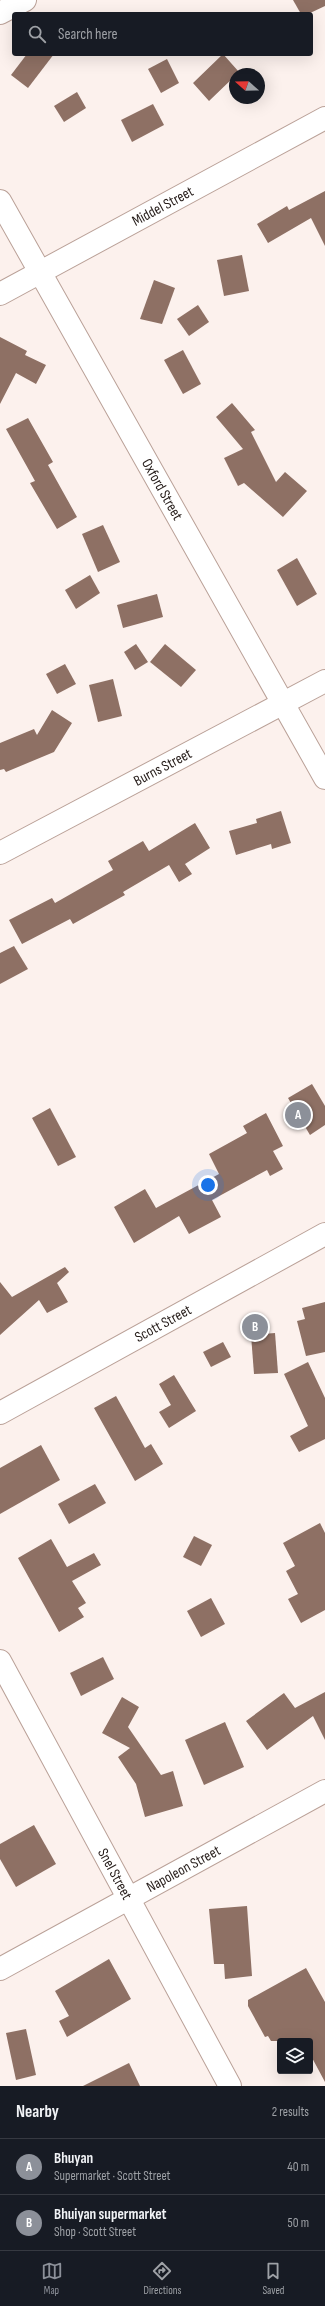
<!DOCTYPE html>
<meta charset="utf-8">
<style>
body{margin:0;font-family:"Sofia Sans Condensed",sans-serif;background:#20242c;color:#f1f3f6}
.controls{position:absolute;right:12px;bottom:12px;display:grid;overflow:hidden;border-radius:4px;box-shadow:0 4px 16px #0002}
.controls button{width:36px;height:36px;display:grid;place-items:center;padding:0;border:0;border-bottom:1px solid #363941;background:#171b24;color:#f1f3f6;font:20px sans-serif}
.compass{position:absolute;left:229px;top:68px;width:36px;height:36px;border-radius:50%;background:#171b24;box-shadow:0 4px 16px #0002;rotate:290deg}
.you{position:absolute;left:208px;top:1185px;width:14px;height:14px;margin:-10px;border:3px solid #fff;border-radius:50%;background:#1a73e8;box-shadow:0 0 0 6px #1a73e833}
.badge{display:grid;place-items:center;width:26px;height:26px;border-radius:50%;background:#8c9099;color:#fff;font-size:13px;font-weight:700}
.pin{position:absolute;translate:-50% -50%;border:2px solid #fff;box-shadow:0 1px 4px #0006}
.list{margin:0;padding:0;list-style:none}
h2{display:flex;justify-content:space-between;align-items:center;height:52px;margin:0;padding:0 16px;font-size:17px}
h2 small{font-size:13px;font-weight:400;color:#9ea1a6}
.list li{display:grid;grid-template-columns:26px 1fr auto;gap:12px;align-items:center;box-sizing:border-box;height:56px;padding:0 16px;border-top:1px solid #363941}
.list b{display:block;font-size:15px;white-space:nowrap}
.list p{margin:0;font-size:13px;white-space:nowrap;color:#9ea1a6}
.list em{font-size:13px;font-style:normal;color:#9ea1a6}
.icon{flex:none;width:22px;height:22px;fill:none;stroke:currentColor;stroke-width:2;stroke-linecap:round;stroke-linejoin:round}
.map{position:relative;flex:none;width:325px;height:2086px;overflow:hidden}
.search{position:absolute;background:#171b24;box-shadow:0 4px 16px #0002;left:12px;right:12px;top:12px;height:44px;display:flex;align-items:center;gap:10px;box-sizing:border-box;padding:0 14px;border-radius:4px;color:#9ea1a6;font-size:15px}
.sheet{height:164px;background:#171b24}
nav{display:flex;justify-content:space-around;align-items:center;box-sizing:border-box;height:56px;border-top:1px solid #363941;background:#171b24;font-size:11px;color:#9ea1a6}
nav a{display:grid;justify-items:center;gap:2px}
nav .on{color:#8c9099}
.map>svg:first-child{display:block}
.building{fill:#8e7064}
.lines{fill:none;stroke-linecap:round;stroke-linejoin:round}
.street-casing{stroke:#baa198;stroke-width:24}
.street{stroke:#fff;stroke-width:22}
.labels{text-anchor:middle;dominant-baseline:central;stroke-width:3.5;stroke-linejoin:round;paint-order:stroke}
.street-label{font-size:15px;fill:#251c19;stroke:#fff}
</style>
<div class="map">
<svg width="325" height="2086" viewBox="0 0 325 2086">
<rect width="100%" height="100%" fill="#fcf1ed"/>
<!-- building -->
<g class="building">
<polygon points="293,0 325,0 325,6 308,14 301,14"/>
<polygon points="27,54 54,54 28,88 11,75"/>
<polygon points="223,54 239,72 235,74 235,76 209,101 193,83"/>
<polygon points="167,59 179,83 161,93 148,69"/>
<polygon points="77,92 86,108 64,122 54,106"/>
<polygon points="153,104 164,125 132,142 121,120"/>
<polygon points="325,191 325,246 311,218 268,243 257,224 287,206 289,210"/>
<polygon points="242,255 249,291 224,296 217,260"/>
<polygon points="154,280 175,288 162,324 140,319"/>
<polygon points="198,305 209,322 189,336 177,319"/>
<polygon points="0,337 27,351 25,355 46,365 36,384 16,373 0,404"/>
<polygon points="183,350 201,384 183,394 164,360"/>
<polygon points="232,403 255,430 251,432 276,482 285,472 307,491 283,517 244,483 238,486 224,458 243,449 216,417"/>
<polygon points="28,418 53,462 48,465 77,517 57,529 30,483 35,481 6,429"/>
<polygon points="103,525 120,562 98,572 82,534"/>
<polygon points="297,558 317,594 297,606 277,570"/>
<polygon points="90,575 100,593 76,609 65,590"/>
<polygon points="157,594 163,617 123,628 117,605"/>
<polygon points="136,644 148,662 135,670 124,652"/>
<polygon points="165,644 196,670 181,687 150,662"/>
<polygon points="65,664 76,684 57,694 46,674"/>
<polygon points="113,679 122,716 98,722 89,685"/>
<polygon points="52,710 72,723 54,752 6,772 4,769 0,770 0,743 34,729 37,735"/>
<polygon points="281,811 291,843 272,849 271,844 236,855 229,831 257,823 256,819"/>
<polygon points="195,823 210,848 185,864 192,874 179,882 169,865 123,892 125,895 73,924 70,919 22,944 9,920 52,898 55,903 113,870 108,861 143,841 149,851"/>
<polygon points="14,946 28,969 0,984 0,953"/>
<polygon points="312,1084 325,1106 325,1125 310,1135 288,1098"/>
<polygon points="50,1108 76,1157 58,1166 32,1118"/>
<polygon points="266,1113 283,1146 273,1151 283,1169 270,1176 267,1170 212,1200 221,1217 189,1234 179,1216 134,1243 114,1207 145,1189 156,1208 219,1174 209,1154 247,1133 243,1126"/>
<polygon points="65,1267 69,1272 57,1283 68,1302 47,1313 39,1300 0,1335 0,1282 12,1297"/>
<polygon points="325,1302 325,1352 306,1356 297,1321 305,1319 302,1308"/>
<polygon points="275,1333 278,1373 254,1374 251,1335"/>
<polygon points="223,1342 231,1357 211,1367 203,1352"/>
<polygon points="308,1362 325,1398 325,1439 299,1452 290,1436 308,1426 284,1374"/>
<polygon points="174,1375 196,1411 169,1428 159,1412 171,1405 159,1384"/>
<polygon points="116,1396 145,1448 151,1444 163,1464 135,1481 94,1408"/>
<polygon points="41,1445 60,1480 0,1514 0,1468"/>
<polygon points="95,1484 106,1503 69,1524 58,1504"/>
<polygon points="320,1523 325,1533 325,1610 301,1623 288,1599 298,1594 286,1571 295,1566 283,1543"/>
<polygon points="194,1536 212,1545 201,1566 183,1557"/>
<polygon points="51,1539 67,1567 94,1553 101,1565 72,1581 86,1603 78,1608 84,1617 59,1632 18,1558"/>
<polygon points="211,1598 225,1624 201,1637 187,1611"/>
<polygon points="103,1657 114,1679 81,1696 70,1673"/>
<polygon points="325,1692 325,1740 313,1716 267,1750 246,1721 284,1693 295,1708"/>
<polygon points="122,1697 139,1707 128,1727 161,1775 173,1771 183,1806 145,1817 136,1784 118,1757 130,1748 102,1733"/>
<polygon points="225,1722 244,1767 204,1785 185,1740"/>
<polygon points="34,1825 56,1864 16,1887 0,1859 0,1844"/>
<polygon points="247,1906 252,1976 225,1979 224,1964 214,1964 209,1909"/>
<polygon points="109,1959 131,1999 67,2037 59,2021 69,2016 55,1991"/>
<polygon points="306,1968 325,2002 325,2082 310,2054 310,2041 271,2041 268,2036 265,2037 248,2006 248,2000"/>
<polygon points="26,2029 36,2075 16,2080 6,2033"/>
<polygon points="129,2063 140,2086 83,2086"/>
</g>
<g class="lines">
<defs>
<g id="street">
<polyline points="0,13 25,0"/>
<path id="s1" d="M 0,201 L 325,778"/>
<path id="s2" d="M 0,294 L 325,118"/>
<path id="s3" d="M 0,853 L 325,681"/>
<path id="s4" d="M 0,1413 L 325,1234"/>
<path id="s5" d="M 0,1661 L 230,2086"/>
<path id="s6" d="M 0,1969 L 325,1791"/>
</g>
</defs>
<!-- street casing -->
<use href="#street" class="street-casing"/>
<!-- street -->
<use href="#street" class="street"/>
</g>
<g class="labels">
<!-- street labels -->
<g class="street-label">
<text stroke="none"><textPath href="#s2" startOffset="185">Middel Street</textPath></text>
<text stroke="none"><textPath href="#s1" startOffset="331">Oxford Street</textPath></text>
<text stroke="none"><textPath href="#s3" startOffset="184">Burns Street</textPath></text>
<text stroke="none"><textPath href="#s4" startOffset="186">Scott Street</textPath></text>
<text stroke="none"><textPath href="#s6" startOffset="209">Napoleon Street</textPath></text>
<text stroke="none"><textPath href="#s5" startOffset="242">Snel Street</textPath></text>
</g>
</g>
</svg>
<div class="controls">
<button><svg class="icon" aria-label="layers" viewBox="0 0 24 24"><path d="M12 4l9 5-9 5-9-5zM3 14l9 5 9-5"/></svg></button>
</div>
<svg class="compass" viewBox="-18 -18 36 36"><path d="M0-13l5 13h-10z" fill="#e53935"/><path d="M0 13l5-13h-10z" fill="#9ea1a6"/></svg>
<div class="you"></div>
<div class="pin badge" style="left:298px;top:1115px">A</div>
<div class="pin badge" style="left:255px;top:1327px">B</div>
<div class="search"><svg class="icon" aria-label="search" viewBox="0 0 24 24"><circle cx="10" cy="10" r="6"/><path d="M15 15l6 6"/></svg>Search here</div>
</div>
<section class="sheet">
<h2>Nearby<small>2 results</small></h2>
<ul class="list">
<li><span class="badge">A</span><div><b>Bhuyan</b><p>Supermarket · Scott Street</p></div><em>40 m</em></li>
<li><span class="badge">B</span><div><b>Bhuiyan supermarket</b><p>Shop · Scott Street</p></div><em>50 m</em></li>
</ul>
</section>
<nav>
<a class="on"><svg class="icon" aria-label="map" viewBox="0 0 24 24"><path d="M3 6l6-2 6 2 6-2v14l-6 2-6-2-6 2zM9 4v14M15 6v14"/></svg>Map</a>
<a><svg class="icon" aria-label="directions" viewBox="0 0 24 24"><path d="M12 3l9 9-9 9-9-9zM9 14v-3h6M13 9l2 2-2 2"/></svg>Directions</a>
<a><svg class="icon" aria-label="saved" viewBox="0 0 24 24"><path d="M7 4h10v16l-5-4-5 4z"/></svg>Saved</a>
</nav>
